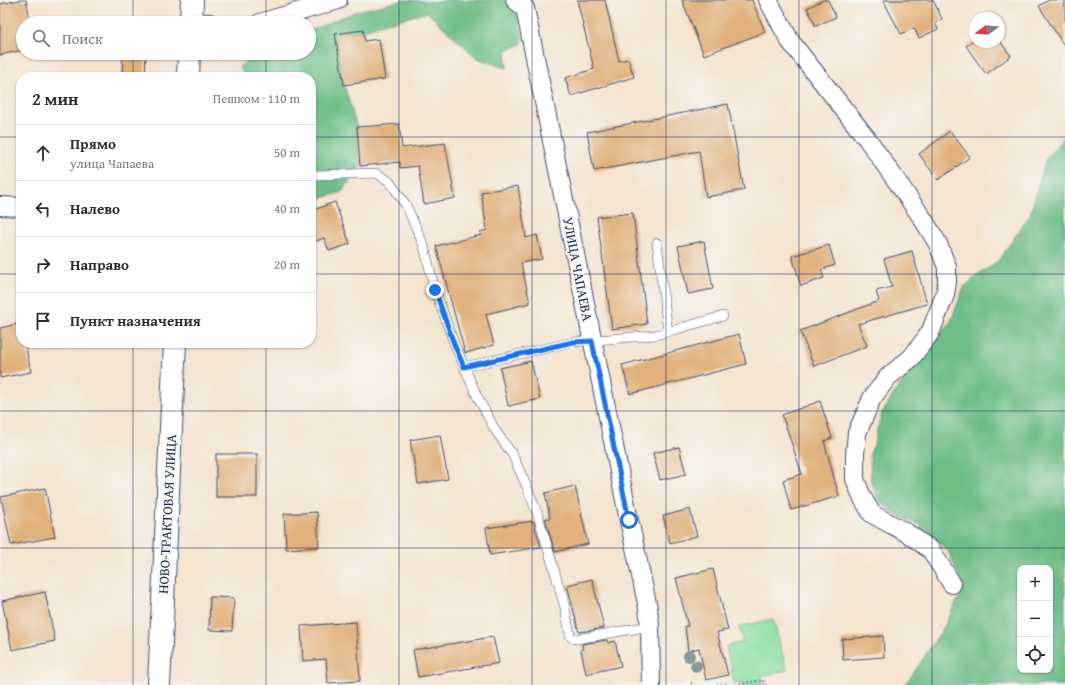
<!DOCTYPE html>
<html lang="ru">
<meta charset="utf-8">
<style>
body{margin:0;font-family:"Gentium Book Plus",serif;background:#f7f7f7;color:#2b2b33}
.controls{position:absolute;right:12px;bottom:12px;display:grid;overflow:hidden;border-radius:8px;box-shadow:0 1px 3px #0004}
.controls button{width:36px;height:36px;display:grid;place-items:center;padding:0;border:0;border-bottom:1px solid #e1e1e2;background:#fff;color:#2b2b33;font:20px sans-serif}
.compass{position:absolute;left:969px;top:12px;width:36px;height:36px;border-radius:50%;background:#fff;box-shadow:0 1px 3px #0004;rotate:254deg}
.stop{position:absolute;width:12px;height:12px;margin:-9px;border:3px solid #1a73e8;border-radius:50%;background:#fff}
.stop.end{background:#1a73e8;border-color:#fff;box-shadow:0 1px 4px #0008}
.list{margin:0;padding:0;list-style:none}
h2{display:flex;justify-content:space-between;align-items:center;height:52px;margin:0;padding:0 16px;font-size:17px}
h2 small{font-size:13px;font-weight:400;color:#7c7c81}
.list li{display:grid;grid-template-columns:26px 1fr auto;gap:12px;align-items:center;box-sizing:border-box;height:56px;padding:0 16px;border-top:1px solid #e1e1e2}
.list b{display:block;font-size:15px;white-space:nowrap}
.list p{margin:0;font-size:13px;white-space:nowrap;color:#7c7c81}
.list em{font-size:13px;font-style:normal;color:#7c7c81}
.icon{flex:none;width:22px;height:22px;fill:none;stroke:currentColor;stroke-width:2;stroke-linecap:round;stroke-linejoin:round}
.map{position:relative;flex:none;width:1065px;height:685px;overflow:hidden}
.search{position:absolute;background:#fff;box-shadow:0 1px 3px #0004;left:16px;top:16px;width:300px;height:44px;display:flex;align-items:center;gap:10px;box-sizing:border-box;padding:0 14px;border-radius:22px;color:#7c7c81;font-size:15px}
.panel{position:absolute;background:#fff;box-shadow:0 1px 3px #0004;left:16px;top:72px;width:300px;height:276px;border-radius:16px}
.map>svg:first-child{display:block}
.green{fill:#88dea1;stroke:#528680}
.forest{fill:#6ebd87;stroke:#447672;fill-rule:evenodd}
.building{fill:#e0b17c}
.lines{fill:none;stroke-linecap:round;stroke-linejoin:round}
.service-casing{stroke:#3c4a6f;stroke-width:10}
.minor-casing{stroke:#3c4a6f;stroke-width:20}
.primary-casing{stroke:#3c4a6f;stroke-width:24}
.path{stroke:#3c4a6f;stroke-width:2.5;stroke-dasharray:1 3;stroke-linecap:butt}
.service{stroke:#fff;stroke-width:9}
.minor{stroke:#fff;stroke-width:18}
.primary{stroke:#fff;stroke-width:22}
.tree{fill:#8c999a}
.route{stroke:#1a73e8;stroke-width:5}
.grid{fill:none;stroke:#1b2f5e;stroke-width:1;stroke-opacity:0.55}
.labels{text-anchor:middle;dominant-baseline:central;stroke-width:4;stroke-linejoin:round;paint-order:stroke}
.street-label{font-size:14px;fill:#1b2f5e;stroke:#f6f6f2}
</style>
<div class="map">
<svg width="1065" height="685" viewBox="0 0 1065 685">
<rect width="100%" height="100%" fill="#f6f6f2"/>
<filter id="ink" filterUnits="userSpaceOnUse"><feTurbulence type="fractalNoise" baseFrequency=".025" numOctaves="2"/><feDisplacementMap in="SourceGraphic" scale="8" xChannelSelector="R" yChannelSelector="G"/><feConvolveMatrix kernelMatrix="1 2 1 2 8 2 1 2 1" color-interpolation-filters="sRGB"/></filter>
<filter id="wash" filterUnits="userSpaceOnUse"><feTurbulence type="fractalNoise" baseFrequency=".012" numOctaves="4" result="noise"/><feDisplacementMap in="SourceGraphic" scale="16" xChannelSelector="R" yChannelSelector="G"/><feGaussianBlur stdDeviation="0.9" result="paint"/><feColorMatrix in="noise" values="0 0 0 0 0 0 0 0 0 0 0 0 0 0 0 0 0 1.4 0 .05"/><feComposite in="paint" operator="in"/></filter>
<g filter="url(#wash)">
<rect width="100%" height="100%" fill="#f5e4cf"/>
<!-- green -->
<polygon class="green" points="773,619 787,670 761,676 763,685 740,685 742,685 741,682 734,683 726,646 743,642 739,627"/>
<!-- forest -->
<g class="forest">
<polygon points="405,0 440,2 443,0 504,0 517,13 523,38 522,44 506,50 507,68 477,58 427,12 363,30 336,34 344,85 357,127 360,166 342,192 311,201 311,77 246,77 239,67 259,53 309,53 309,31 357,11"/>
<path d="M 1065,136 L 1065,685 L 904,685 L 911,677 L 944,627 L 964,587 L 948,551 L 918,524 L 897,516 L 878,499 L 871,480 L 870,453 L 874,445 L 876,434 L 882,413 L 899,386 L 951,321 L 964,287 L 977,276 L 998,261 L 1030,215 L 1046,159 ZM 1020,568 L 1050,568 L 1050,670 L 1020,670 Z"/>
</g>
<g id="blocks">
<!-- building -->
<g class="building">
<polygon points="20,0 26,0 31,23 23,23 23,50 0,55 0,4"/>
<polygon points="577,0 605,0 619,61 628,59 634,77 571,96 565,78 594,69"/>
<polygon points="682,0 752,0 765,32 704,55"/>
<polygon points="823,0 828,0 836,17 816,26 807,8"/>
<polygon points="883,0 933,0 942,19 935,23 938,29 919,38 914,28 901,34"/>
<polygon points="1049,0 1065,0 1065,47 1039,6"/>
<polygon points="363,30 365,41 379,39 385,79 344,85 335,34"/>
<polygon points="975,39 975,42 999,42 999,40 1011,56 986,74 966,46"/>
<polygon points="123,53 146,53 145,77 122,77"/>
<polygon points="728,104 744,190 706,197 699,151 594,171 587,132"/>
<polygon points="399,124 402,148 445,143 455,198 424,204 418,166 400,168 400,162 360,166 357,127"/>
<polygon points="950,131 970,157 938,180 919,154"/>
<polygon points="518,186 526,238 537,235 542,259 521,263 530,303 486,314 494,345 465,353 436,246 481,235 480,232 487,230 481,192"/>
<polygon points="335,202 350,244 329,251 324,238 311,243 311,211"/>
<polygon points="633,213 647,324 612,329 597,217"/>
<polygon points="704,241 713,289 688,294 678,246"/>
<polygon points="829,245 835,265 821,270 824,278 801,286 792,256"/>
<polygon points="912,251 927,304 858,324 867,346 814,366 800,331 879,301 876,291 892,287 884,259"/>
<polygon points="21,323 21,343 25,343 31,372 0,378 0,328"/>
<polygon points="739,334 746,364 630,394 622,365"/>
<polygon points="531,361 540,399 508,406 500,368"/>
<polygon points="820,401 832,438 824,441 839,496 791,510 783,480 802,474 782,415"/>
<polygon points="440,435 448,479 418,484 410,440"/>
<polygon points="679,447 686,474 660,480 653,453"/>
<rect x="216" y="454" width="41" height="43"/>
<polygon points="575,486 588,544 555,552 545,519 550,518 545,493"/>
<polygon points="45,488 55,537 11,545 1,497"/>
<polygon points="690,509 697,536 670,543 663,516"/>
<polygon points="317,512 319,547 286,549 284,514"/>
<polygon points="533,521 541,547 490,555 486,528"/>
<polygon points="713,569 728,630 717,632 728,675 706,680 699,648 688,651 685,626 688,626 676,578"/>
<polygon points="592,579 604,628 579,632 567,585"/>
<polygon points="45,592 55,641 12,650 2,601"/>
<polygon points="210,597 234,598 232,631 209,630"/>
<polygon points="356,622 360,681 328,683 326,659 303,661 301,626"/>
<polygon points="883,636 884,657 843,660 842,639"/>
<polygon points="493,637 499,663 418,677 413,650"/>
<polygon points="607,640 608,643 615,641 621,666 586,674 581,650 583,649 582,644"/>
</g>
</g>
</g>
<g filter="url(#ink)">
<use href="#blocks" fill-opacity="0" stroke="#3c4a6f" stroke-width="1"/>
<g class="lines">
<defs>
<g id="service">
<polyline points="311,173 317,175 376,173 389,181 406,205 424,246 435,290 454,343 476,394 495,430 512,454 527,487 538,515 556,576 565,608 570,635 572,638 577,639 650,626"/>
<polyline points="657,243 668,332"/>
<polyline points="464,367 573,342 656,335 723,316"/>
</g>
<g id="minor">
<polyline points="515,0 525,8 629,520 648,608 650,626 651,685"/>
<polyline points="768,0 790,41 868,140 923,219 938,244 947,267 947,282 945,295 930,333 911,358 888,377 872,398 857,433 855,454 855,479 862,497 872,514 907,533 931,550 952,584"/>
<polyline points="191,22 210,23"/>
<polyline points="260,23 338,0"/>
<polyline points="0,206 21,207"/>
</g>
<g id="primary">
<polyline points="191,23 192,0"/>
<polyline points="188,77 189,53"/>
<polyline points="159,685 175,343"/>
</g>
</defs>
<!-- service casing -->
<use href="#service" class="service-casing"/>
<!-- minor casing -->
<use href="#minor" class="minor-casing"/>
<!-- primary casing -->
<use href="#primary" class="primary-casing"/>
<!-- path -->
<g class="path">
<polyline points="691,683 695,685"/>
<polyline points="717,685 723,684 728,685"/>
<polyline points="736,685 763,680 765,685"/>
</g>
<!-- service -->
<use href="#service" class="service"/>
<!-- minor -->
<use href="#minor" class="minor"/>
<!-- primary -->
<use href="#primary" class="primary"/>
</g>
<!-- trees -->
<g class="tree">
<circle cx="689" cy="656" r="6"/>
<circle cx="696" cy="666" r="6"/>
</g>
</g>
<g class="lines" filter="url(#ink)">
<!-- route -->
<polyline class="route" points="435,290 454,344 464,367 573,342 592,341 629,520"/>
</g>
<!-- grid -->
<path class="grid" d="M 133,0 L 133,23M 266,0 L 266,23M 399,0 L 399,685M 532,0 L 532,685M 666,0 L 666,685M 799,0 L 799,685M 932,0 L 932,685M 133,53 L 133,77M 266,53 L 266,77M 0,137 L 21,137M 311,137 L 1065,137M 0,274 L 21,274M 311,274 L 1065,274M 133,343 L 133,685M 266,343 L 266,685M 0,411 L 1065,411M 0,548 L 1065,548"/>
<g class="labels">
<!-- street labels -->
<g class="street-label">
<text transform="translate(578 269) rotate(79)">УЛИЦА ЧАПАЕВА</text>
<text transform="translate(167 514) rotate(-87)">НОВО-ТРАКТОВАЯ УЛИЦА</text>
</g>
</g>
</svg>
<div class="controls">
<button>+</button>
<button>−</button>
<button><svg class="icon" aria-label="locate" viewBox="0 0 24 24"><circle cx="12" cy="12" r="6"/><path d="M12 2v4M12 18v4M2 12h4M18 12h4"/></svg></button>
</div>
<svg class="compass" viewBox="-18 -18 36 36"><path d="M0-13l5 13h-10z" fill="#e53935"/><path d="M0 13l5-13h-10z" fill="#7c7c81"/></svg>
<div class="stop" style="left:629px;top:520px"></div>
<div class="stop end" style="left:435px;top:290px"></div>
<div class="search"><svg class="icon" aria-label="search" viewBox="0 0 24 24"><circle cx="10" cy="10" r="6"/><path d="M15 15l6 6"/></svg>Поиск</div>
<section class="panel">
<h2>2 мин<small>Пешком · 110 m</small></h2>
<ul class="list">
<li><svg class="icon" aria-label="ahead" viewBox="0 0 24 24"><path d="M12 20V5M6 11l6-6 6 6"/></svg><div><b>Прямо</b><p>улица Чапаева</p></div><em>50 m</em></li>
<li><svg class="icon" aria-label="left" viewBox="0 0 24 24"><path d="M17 20v-9H6M10 6l-5 5 5 5"/></svg><div><b>Налево</b></div><em>40 m</em></li>
<li><svg class="icon" aria-label="right" viewBox="0 0 24 24"><path d="M7 20v-9h11M14 6l5 5-5 5"/></svg><div><b>Направо</b></div><em>20 m</em></li>
<li><svg class="icon" aria-label="arrive" viewBox="0 0 24 24"><path d="M6 21V4h12l-3 4 3 4H6"/></svg><div><b>Пункт назначения</b></div></li>
</ul>
</section>
</div>
